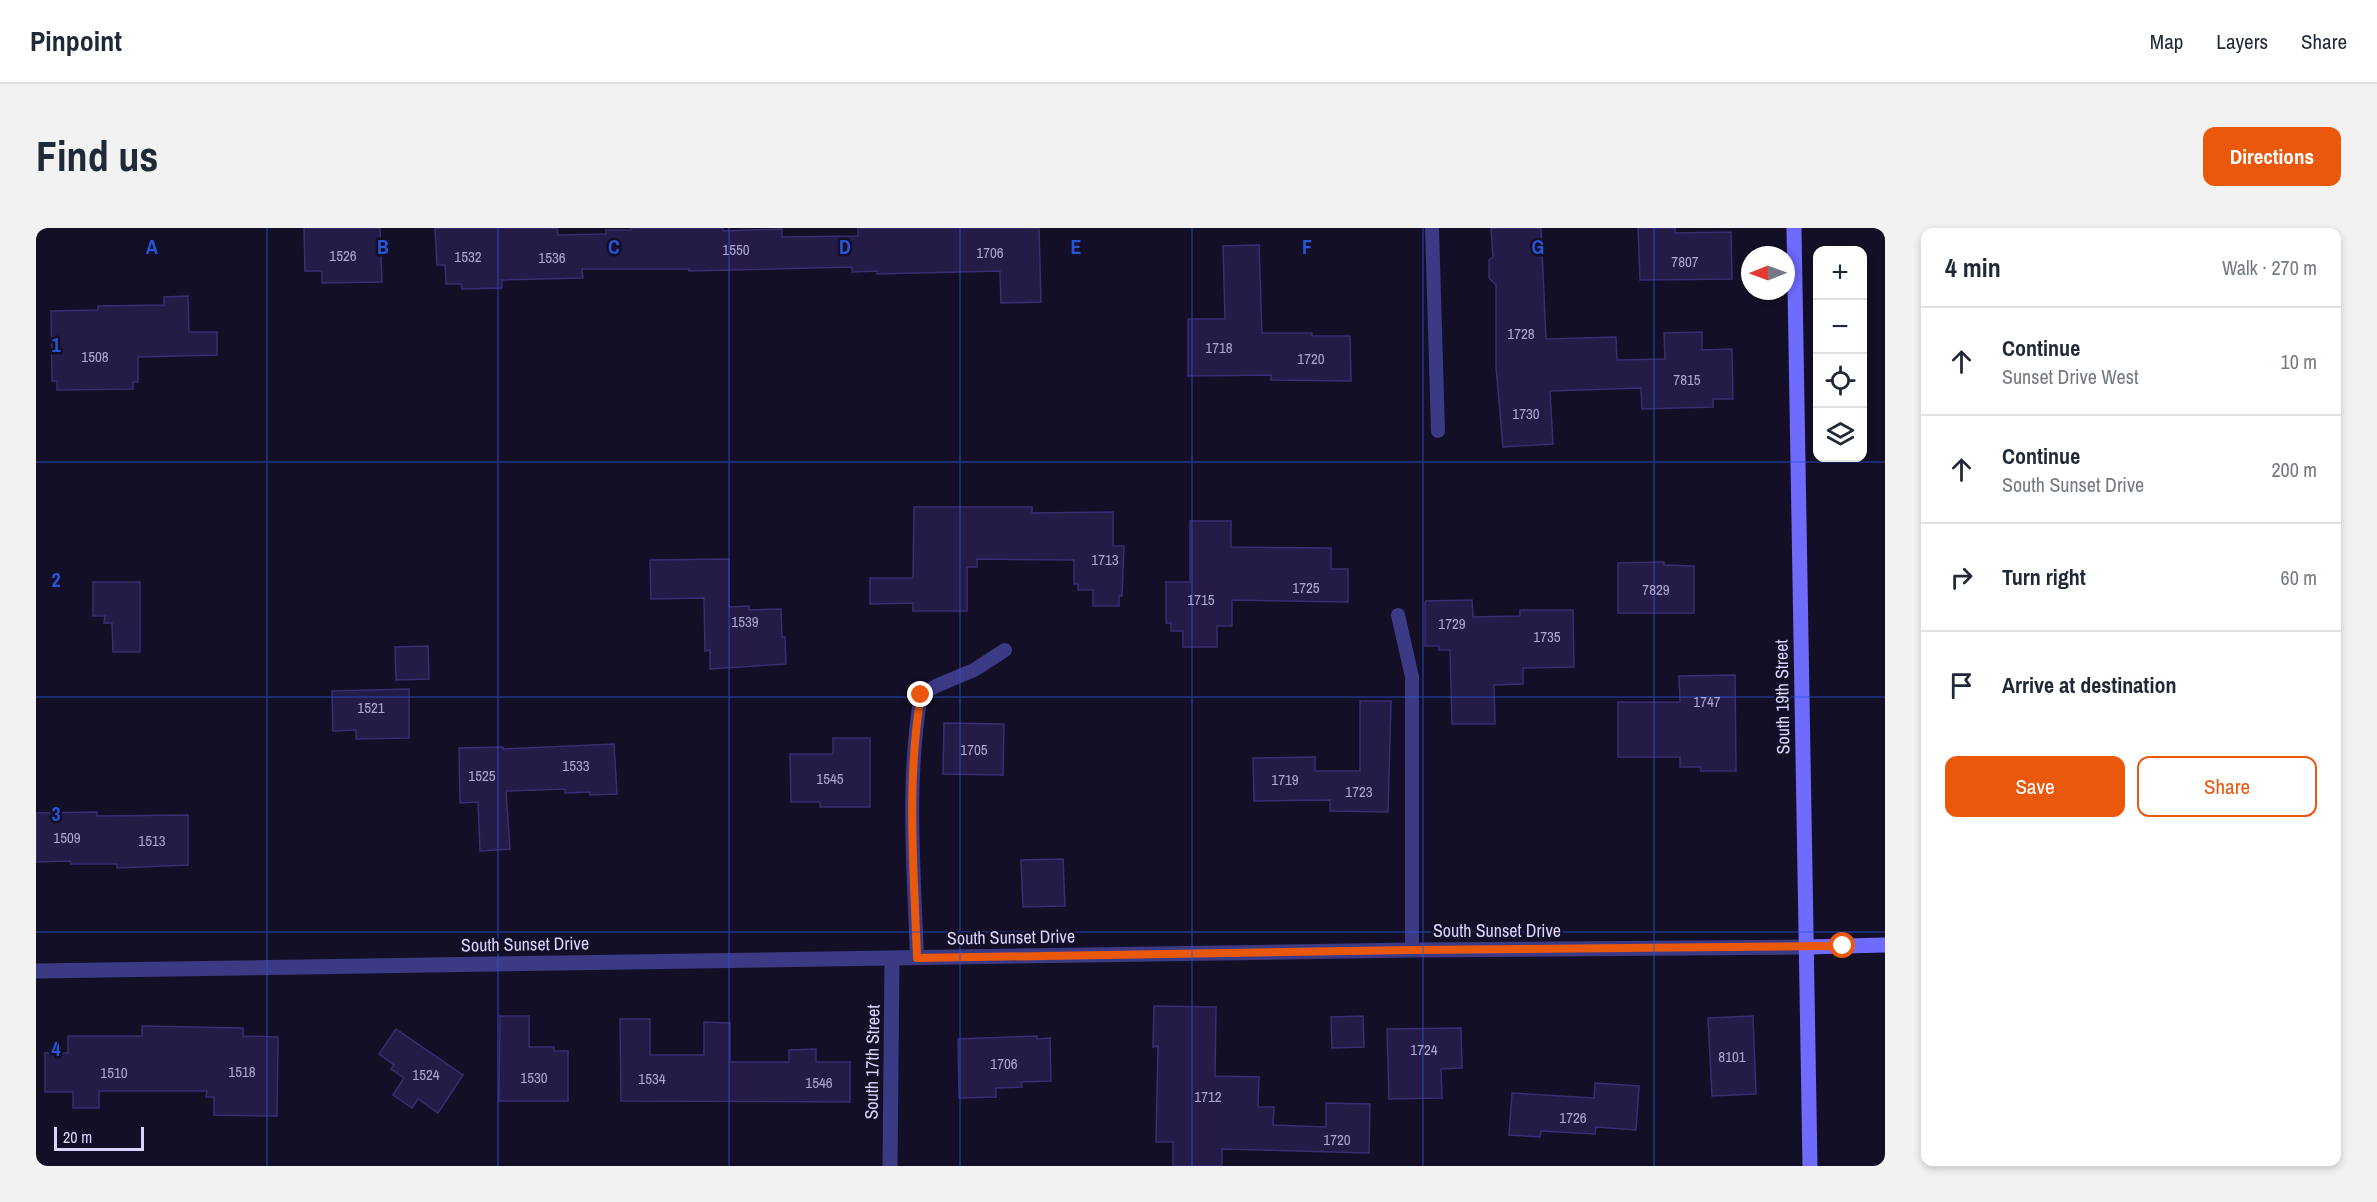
<!DOCTYPE html>
<meta charset="utf-8">
<style>
body{margin:0;font-family:"Archivo Narrow",sans-serif;background:#f2f2f3;color:#1f2937}
.controls{position:absolute;right:18px;top:18px;display:grid;overflow:hidden;border-radius:12px;box-shadow:0 3px 9px #0003}
.controls button{width:54px;height:54px;display:grid;place-items:center;padding:0;border:0;border-bottom:2px solid #e0e1e3;background:#fff;color:#1f2937;font:30px sans-serif}
.compass{position:absolute;left:1705px;top:18px;width:54px;height:54px;border-radius:50%;background:#fff;box-shadow:0 3px 9px #0003;rotate:269deg}
.scale{position:absolute;left:18px;bottom:15px;width:90px;box-sizing:border-box;padding-left:6px;border:3px solid #d9d4ff;border-top:0;font-size:16px;line-height:21px;white-space:nowrap;color:#d9d4ff;-webkit-text-stroke:4px #130f26;paint-order:stroke}
.stop{position:absolute;width:18px;height:18px;margin:-14px;border:4px solid #ea580c;border-radius:50%;background:#fff}
.stop.end{background:#ea580c;border-color:#fff;box-shadow:0 2px 6px #0008}
.list{margin:0;padding:0;list-style:none}
h2{display:flex;justify-content:space-between;align-items:center;height:78px;margin:0;padding:0 24px;font-size:26px}
h2 small{font-size:20px;font-weight:400;color:#747a83}
.list li{display:grid;grid-template-columns:39px 1fr auto;gap:18px;align-items:center;box-sizing:border-box;height:108px;padding:0 24px;border-top:2px solid #e0e1e3}
.list b{display:block;font-size:22px;white-space:nowrap}
.list p{margin:0;font-size:20px;white-space:nowrap;color:#747a83}
.list em{font-size:20px;font-style:normal;color:#747a83}
.actions{display:flex;gap:12px;padding:18px 24px}
.actions a{flex:1;padding:14px 0;border:2px solid #ea580c;border-radius:12px;text-align:center;font-size:21px;color:#ea580c}
.actions .main{background:#ea580c;color:#fff}
.icon{flex:none;width:33px;height:33px;fill:none;stroke:currentColor;stroke-width:2;stroke-linecap:round;stroke-linejoin:round}
.map{position:relative;flex:none;width:1849px;height:938px;overflow:hidden;border-radius:12px}
header{display:flex;align-items:center;gap:36px;box-sizing:border-box;height:84px;padding:0 30px;background:#fff;border-bottom:2px solid #e0e1e3}
header strong{font-size:28px}
nav{display:flex;gap:33px;margin-inline-start:auto;font-size:21px}
.intro{display:flex;align-items:center;justify-content:space-between;box-sizing:border-box;height:144px;padding:0 36px}
h1{margin:0;font-size:42px}
.button{padding:15px 27px;border-radius:12px;background:#ea580c;color:#fff;font-size:21px;font-weight:700}
main{display:flex;gap:36px;padding:0 36px}
aside{flex:1;background:#fff;border-radius:12px;box-shadow:0 3px 9px #0003}
.map>svg:first-child{display:block}
.building{fill:#241b47;stroke:#3b2d73;stroke-width:1.5}
.lines{fill:none;stroke-linecap:round;stroke-linejoin:round}
.lane{stroke:#3d3a85;stroke-width:14}
.street{stroke:#3d3a85;stroke-width:15}
.secondary{stroke:#6f6bff;stroke-width:15}
.route{stroke:#ea580c;stroke-width:8}
.grid{fill:none;stroke:#2655da;stroke-width:1.5;stroke-opacity:0.55}
.labels{text-anchor:middle;dominant-baseline:central;stroke-width:5;stroke-linejoin:round;paint-order:stroke}
.number-label{font-size:15px;fill:#aca6d1}
.street-label{font-size:18px;fill:#d9d4ff;stroke:#130f26}
.grid-label{font-size:20px;text-anchor:middle;font-weight:bold;fill:#2655da;stroke:#130f26;stroke-width:5;stroke-linejoin:round;paint-order:stroke}
</style>
<header>
<strong>Pinpoint</strong>
<nav><a>Map</a><a>Layers</a><a>Share</a></nav>
</header>
<div class="intro"><h1>Find us</h1><a class="button">Directions</a></div>
<main>
<div class="map">
<svg width="1849" height="938" viewBox="0 0 1849 938">
<rect width="100%" height="100%" fill="#130f26"/>
<!-- building -->
<g class="building">
<polygon points="268,0 344,0 346,54 286,55 286,43 269,43"/>
<polygon points="399,0 521,0 522,7 570,6 570,2 595,2 595,0 687,0 687,3 746,1 746,9 822,8 822,0 1003,0 1005,74 965,75 964,43 841,46 841,43 816,44 816,39 653,43 653,41 546,41 547,50 466,52 466,60 426,61 425,56 410,56 409,37 401,37"/>
<polygon points="1455,0 1505,0 1510,111 1580,109 1581,132 1629,131 1628,105 1666,104 1666,122 1696,121 1697,171 1677,171 1677,179 1606,181 1605,160 1514,163 1517,216 1467,219 1460,139 1460,57 1453,50 1453,32 1457,29"/>
<polygon points="1602,0 1639,0 1639,5 1695,4 1696,51 1604,52"/>
<polygon points="1223,17 1226,105 1276,105 1276,108 1314,108 1315,153 1235,152 1235,147 1152,148 1152,91 1189,91 1187,18"/>
<polygon points="152,68 153,104 181,104 181,127 102,129 102,154 97,154 97,161 21,162 21,153 16,153 15,83 62,82 62,78 128,77 128,69"/>
<polygon points="878,279 996,279 996,285 1077,284 1077,318 1088,318 1086,368 1083,368 1083,378 1057,378 1057,362 1042,362 1042,356 1038,356 1038,332 941,331 941,339 931,339 931,383 877,383 877,375 834,376 834,350 877,350"/>
<polygon points="1154,293 1195,293 1195,319 1295,320 1295,341 1312,341 1312,374 1196,372 1196,398 1181,398 1181,419 1147,419 1147,403 1135,403 1135,395 1130,395 1130,354 1154,354"/>
<polygon points="693,331 693,379 713,378 713,382 745,381 746,409 749,409 750,436 674,441 674,422 669,423 668,370 615,371 614,332"/>
<polygon points="1628,334 1628,337 1658,338 1658,385 1582,385 1582,335"/>
<polygon points="57,354 104,354 104,424 77,424 76,395 68,395 69,388 57,388"/>
<polygon points="1436,372 1437,389 1484,388 1484,382 1537,382 1538,439 1487,440 1487,456 1458,457 1459,496 1416,496 1414,422 1403,422 1403,418 1389,418 1389,375 1390,373"/>
<polygon points="392,418 393,451 360,452 359,419"/>
<polygon points="1699,447 1700,543 1665,543 1665,539 1644,539 1644,529 1582,529 1582,474 1644,474 1643,448"/>
<polygon points="373,461 373,510 320,511 320,502 297,503 296,463"/>
<polygon points="1324,473 1355,473 1352,584 1294,583 1294,572 1218,573 1217,530 1279,529 1279,543 1324,543"/>
<polygon points="908,495 968,496 967,547 907,546"/>
<polygon points="797,510 834,510 834,579 784,579 784,574 755,574 754,526 797,526"/>
<polygon points="578,516 581,566 554,567 554,564 529,565 529,561 470,563 474,621 444,623 442,574 424,575 423,520 467,519 467,521"/>
<polygon points="61,584 61,588 152,587 152,637 81,640 81,636 35,636 34,633 0,634 0,585"/>
<polygon points="1027,631 1029,678 987,679 985,632"/>
<polygon points="1118,778 1180,779 1179,848 1223,849 1222,879 1238,879 1237,897 1290,899 1290,875 1334,876 1333,925 1186,921 1186,938 1137,938 1137,914 1120,914 1122,818 1117,819"/>
<polygon points="464,788 493,788 493,819 518,819 518,823 532,823 532,873 463,873"/>
<polygon points="1327,788 1328,819 1296,820 1295,789"/>
<polygon points="1717,788 1720,866 1676,868 1672,790"/>
<polygon points="584,791 614,791 614,827 668,827 668,794 694,795 694,834 753,834 753,822 780,821 780,834 814,834 814,874 585,873"/>
<polygon points="106,798 207,800 207,808 242,809 241,888 178,887 178,869 170,869 171,863 63,863 63,880 37,880 37,864 9,864 9,825 32,825 32,808 106,808"/>
<polygon points="1425,800 1426,840 1405,841 1406,870 1353,871 1351,801"/>
<polygon points="360,801 427,847 402,885 382,871 376,880 357,867 368,850 355,841 358,837 343,826"/>
<polygon points="1001,808 1001,811 1014,810 1015,853 985,854 986,859 960,860 960,869 923,870 922,811"/>
<polygon points="1559,855 1603,858 1600,902 1560,899 1559,906 1505,903 1504,909 1473,907 1476,865 1558,870"/>
</g>
<g class="lines">
<!-- lane -->
<g class="lane">
<polyline points="1396,0 1402,203"/>
<polyline points="1362,387 1376,449 1376,722"/>
<path d="M 881,730 C 878,643 870,554 885,467 L 900,458 L 938,442 L 969,422"/>
</g>
<!-- street -->
<g class="street">
<polyline points="0,743 1376,722 1770,719"/>
<polyline points="854,938 856,731"/>
</g>
<!-- secondary -->
<g class="secondary">
<polyline points="1758,0 1774,938"/>
<polyline points="1770,719 1849,717"/>
</g>
</g>
<g class="lines">
<!-- route -->
<path class="route" d="M 885,467 C 870,554 878,643 881,730 L 1376,722 L 1807,718"/>
</g>
<!-- grid -->
<path class="grid" d="M 231,0 L 231,938M 462,0 L 462,938M 693,0 L 693,938M 924,0 L 924,938M 1156,0 L 1156,938M 1387,0 L 1387,938M 1618,0 L 1618,938M 0,234 L 1849,234M 0,469 L 1849,469M 0,704 L 1849,704"/>
<g class="labels">
<!-- number labels -->
<g class="number-label">
<text x="700" y="21">1550</text>
<text x="954" y="24">1706</text>
<text x="307" y="27">1526</text>
<text x="432" y="28">1532</text>
<text x="516" y="29">1536</text>
<text x="1649" y="33">7807</text>
<text x="1485" y="105">1728</text>
<text x="1183" y="119">1718</text>
<text x="59" y="128">1508</text>
<text x="1275" y="130">1720</text>
<text x="1651" y="151">7815</text>
<text x="1490" y="185">1730</text>
<text x="1069" y="331">1713</text>
<text x="1270" y="359">1725</text>
<text x="1620" y="361">7829</text>
<text x="1165" y="371">1715</text>
<text x="709" y="393">1539</text>
<text x="1416" y="395">1729</text>
<text x="1511" y="408">1735</text>
<text x="1671" y="473">1747</text>
<text x="335" y="479">1521</text>
<text x="938" y="521">1705</text>
<text x="540" y="537">1533</text>
<text x="446" y="547">1525</text>
<text x="794" y="550">1545</text>
<text x="1249" y="551">1719</text>
<text x="1323" y="563">1723</text>
<text x="31" y="609">1509</text>
<text x="116" y="612">1513</text>
<text x="1388" y="821">1724</text>
<text x="1696" y="828">8101</text>
<text x="968" y="835">1706</text>
<text x="206" y="843">1518</text>
<text x="78" y="844">1510</text>
<text x="390" y="846">1524</text>
<text x="498" y="849">1530</text>
<text x="616" y="850">1534</text>
<text x="783" y="854">1546</text>
<text x="1172" y="868">1712</text>
<text x="1537" y="889">1726</text>
<text x="1301" y="911">1720</text>
</g>
<!-- street labels -->
<g class="street-label">
<text transform="translate(1746 469) rotate(-91)">South 19th Street</text>
<text x="1461" y="702">South Sunset Drive</text>
<text transform="translate(975 709) rotate(-1)">South Sunset Drive</text>
<text transform="translate(489 716) rotate(-1)">South Sunset Drive</text>
<text transform="translate(836 834) rotate(-89)">South 17th Street</text>
</g>
</g>
<g class="grid-label">
<text x="116" y="26">A</text>
<text x="347" y="26">B</text>
<text x="578" y="26">C</text>
<text x="809" y="26">D</text>
<text x="1040" y="26">E</text>
<text x="1271" y="26">F</text>
<text x="1502" y="26">G</text>
<text x="20" y="124">1</text>
<text x="20" y="359">2</text>
<text x="20" y="593">3</text>
<text x="20" y="828">4</text>
</g>
</svg>
<div class="controls">
<button>+</button>
<button>−</button>
<button><svg class="icon" aria-label="locate" viewBox="0 0 24 24"><circle cx="12" cy="12" r="6"/><path d="M12 2v4M12 18v4M2 12h4M18 12h4"/></svg></button>
<button><svg class="icon" aria-label="layers" viewBox="0 0 24 24"><path d="M12 4l9 5-9 5-9-5zM3 14l9 5 9-5"/></svg></button>
</div>
<svg class="compass" viewBox="-18 -18 36 36"><path d="M0-13l5 13h-10z" fill="#e53935"/><path d="M0 13l5-13h-10z" fill="#747a83"/></svg>
<div class="scale">20 m</div>
<div class="stop" style="left:1807px;top:718px"></div>
<div class="stop end" style="left:885px;top:467px"></div>
</div>
<aside>
<h2>4 min<small>Walk · 270 m</small></h2>
<ul class="list">
<li><svg class="icon" aria-label="ahead" viewBox="0 0 24 24"><path d="M12 20V5M6 11l6-6 6 6"/></svg><div><b>Continue</b><p>Sunset Drive West</p></div><em>10 m</em></li>
<li><svg class="icon" aria-label="ahead" viewBox="0 0 24 24"><path d="M12 20V5M6 11l6-6 6 6"/></svg><div><b>Continue</b><p>South Sunset Drive</p></div><em>200 m</em></li>
<li><svg class="icon" aria-label="right" viewBox="0 0 24 24"><path d="M7 20v-9h11M14 6l5 5-5 5"/></svg><div><b>Turn right</b></div><em>60 m</em></li>
<li><svg class="icon" aria-label="arrive" viewBox="0 0 24 24"><path d="M6 21V4h12l-3 4 3 4H6"/></svg><div><b>Arrive at destination</b></div></li>
</ul>
<div class="actions"><a class="main">Save</a><a>Share</a></div>
</aside>
</main>
